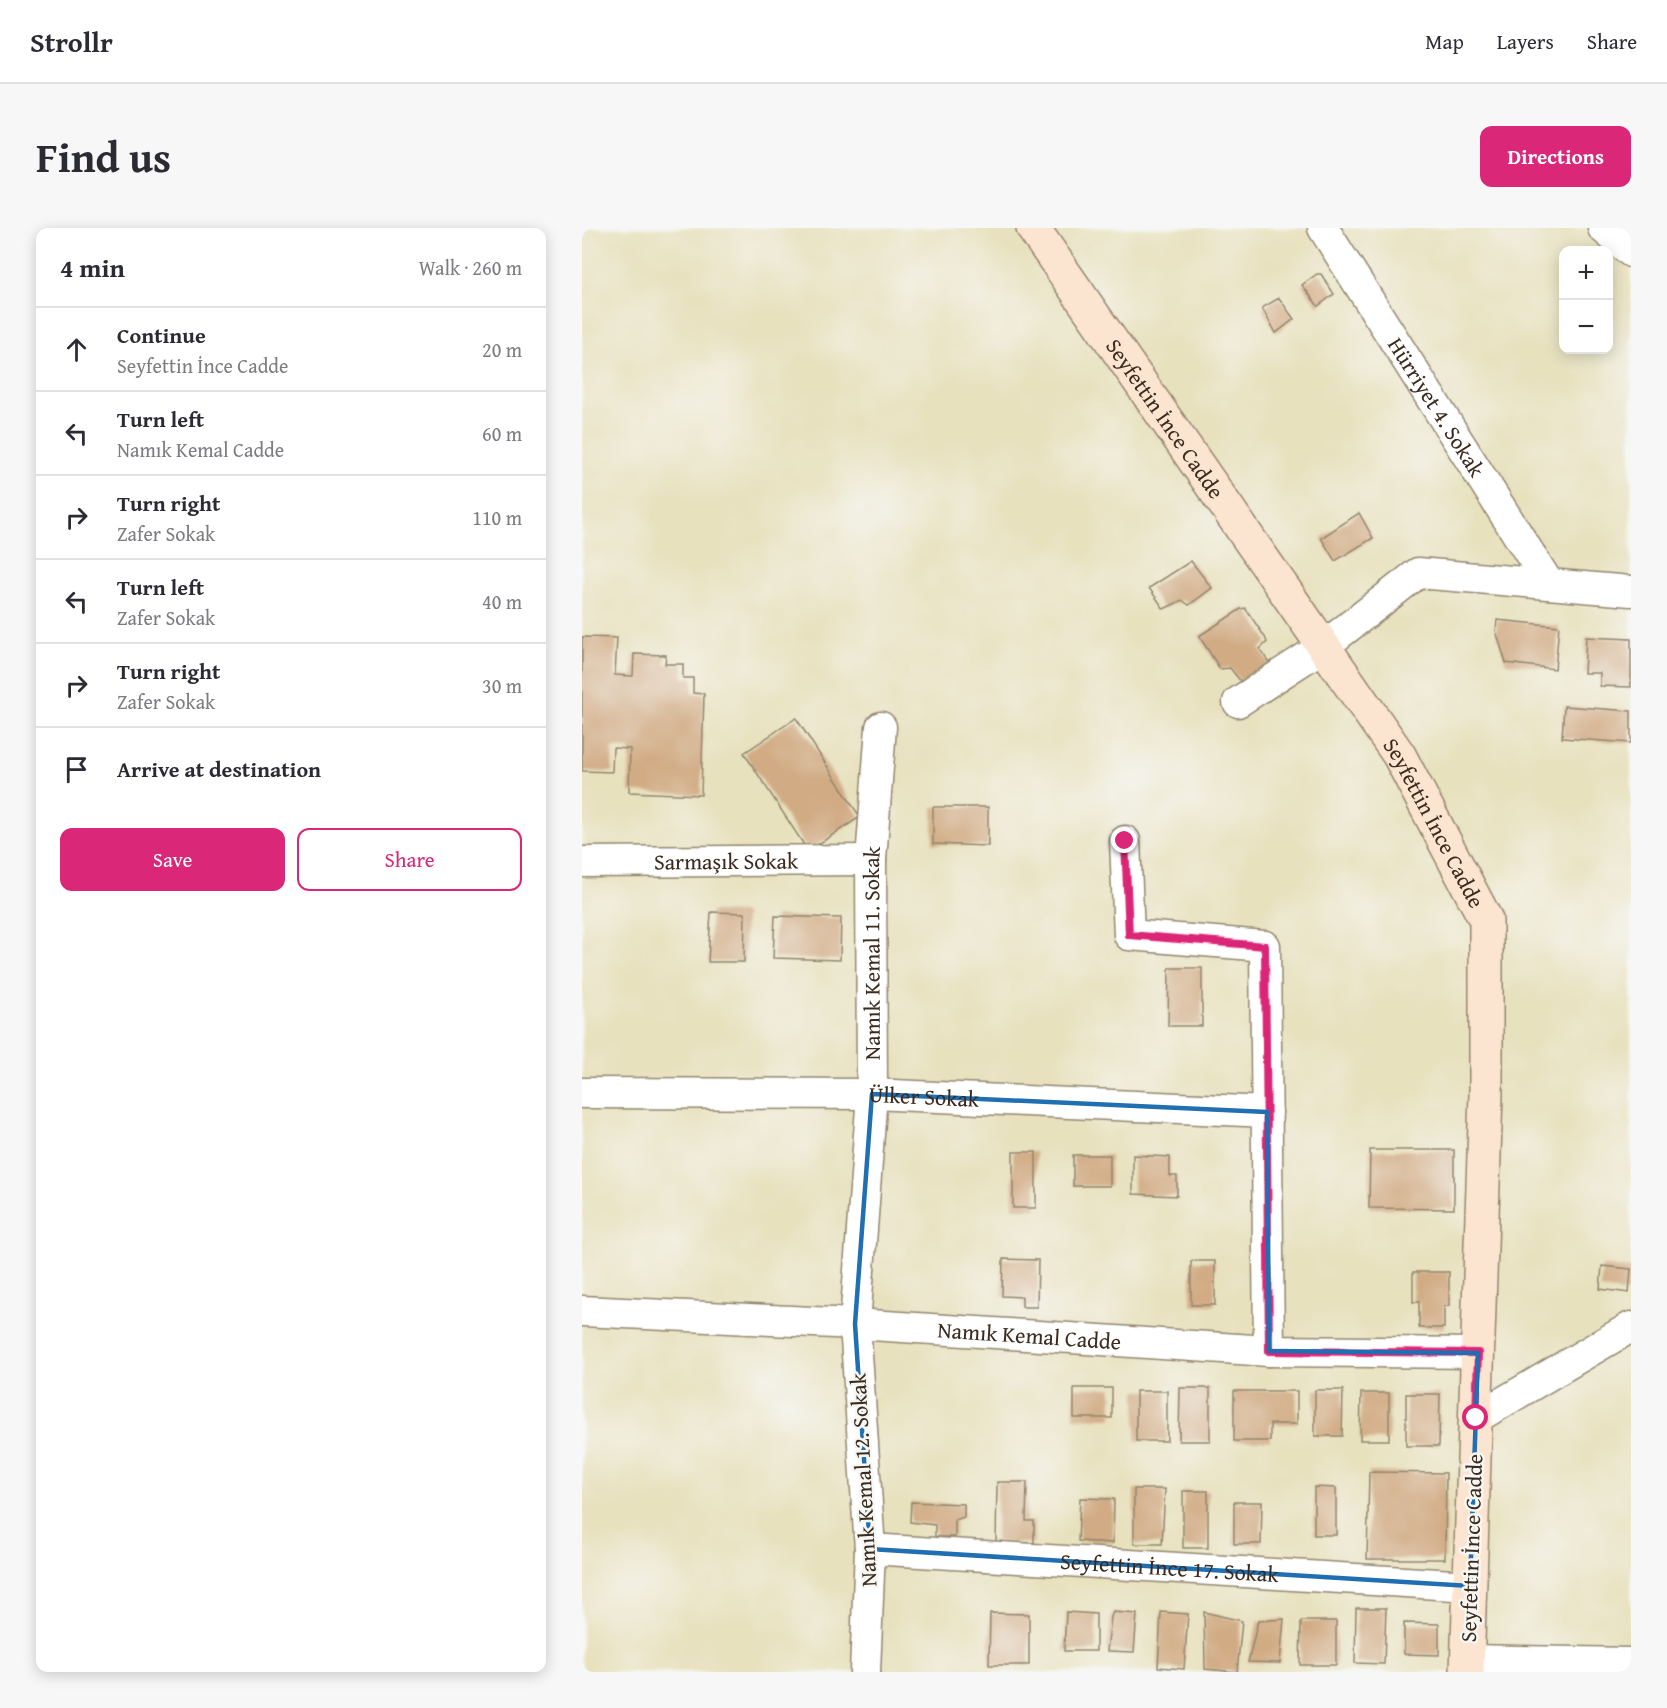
<!DOCTYPE html>
<meta charset="utf-8">
<style>
body{margin:0;font-family:"Gentium Book Plus",serif;background:#f7f7f7;color:#2b2b33}
.controls{position:absolute;right:18px;top:18px;display:grid;overflow:hidden;border-radius:12px;box-shadow:0 3px 15px #0003}
.controls button{width:54px;height:54px;display:grid;place-items:center;padding:0;border:0;border-bottom:2px solid #e1e1e2;background:#fff;color:#2b2b33;font:30px sans-serif}
.stop{position:absolute;width:18px;height:18px;margin:-14px;border:4px solid #db2777;border-radius:50%;background:#fff}
.stop.end{background:#db2777;border-color:#fff;box-shadow:0 2px 6px #0008}
.list{margin:0;padding:0;list-style:none}
h2{display:flex;justify-content:space-between;align-items:center;height:78px;margin:0;padding:0 24px;font-size:26px}
h2 small{font-size:20px;font-weight:400;color:#7c7c81}
.list li{display:grid;grid-template-columns:39px 1fr auto;gap:18px;align-items:center;box-sizing:border-box;height:84px;padding:0 24px;border-top:2px solid #e1e1e2}
.list b{display:block;font-size:22px;white-space:nowrap}
.list p{margin:0;font-size:20px;white-space:nowrap;color:#7c7c81}
.list em{font-size:20px;font-style:normal;color:#7c7c81}
.actions{display:flex;gap:12px;padding:18px 24px}
.actions a{flex:1;padding:14px 0;border:2px solid #db2777;border-radius:12px;text-align:center;font-size:21px;color:#db2777}
.actions .main{background:#db2777;color:#fff}
.icon{flex:none;width:33px;height:33px;fill:none;stroke:currentColor;stroke-width:2;stroke-linecap:round;stroke-linejoin:round}
.map{position:relative;flex:none;width:1049px;height:1444px;overflow:hidden;border-radius:12px}
header{display:flex;align-items:center;gap:36px;box-sizing:border-box;height:84px;padding:0 30px;background:#fff;border-bottom:2px solid #e1e1e2}
header strong{font-size:28px}
nav{display:flex;gap:33px;margin-inline-start:auto;font-size:21px}
.intro{display:flex;align-items:center;justify-content:space-between;box-sizing:border-box;height:144px;padding:0 36px}
h1{margin:0;font-size:42px}
.button{padding:15px 27px;border-radius:12px;background:#db2777;color:#fff;font-size:21px;font-weight:700}
main{display:flex;gap:36px;padding:0 36px}
aside{flex:1;background:#fff;border-radius:12px;box-shadow:0 3px 15px #0003}
.map>svg:first-child{display:block}
.building{fill:#d1ab84}
.lines{fill:none;stroke-linecap:round;stroke-linejoin:round}
.street-casing{stroke:#92866e;stroke-width:33}
.secondary-casing{stroke:#92866e;stroke-width:36}
.street{stroke:#fff;stroke-width:30}
.secondary{stroke:#fce5d0;stroke-width:33}
.route{stroke:#db2777;stroke-width:8}
.marked{fill:none;stroke:#1f6fb2;stroke-width:4.5;stroke-linejoin:round}
.labels{text-anchor:middle;dominant-baseline:central;stroke-width:5;stroke-linejoin:round;paint-order:stroke}
.street-label{font-size:22px;fill:#3b2a1e;stroke:#f6f6f2}
</style>
<header>
<strong>Strollr</strong>
<nav><a>Map</a><a>Layers</a><a>Share</a></nav>
</header>
<div class="intro"><h1>Find us</h1><a class="button">Directions</a></div>
<main>
<aside>
<h2>4 min<small>Walk · 260 m</small></h2>
<ul class="list">
<li><svg class="icon" aria-label="ahead" viewBox="0 0 24 24"><path d="M12 20V5M6 11l6-6 6 6"/></svg><div><b>Continue</b><p>Seyfettin İnce Cadde</p></div><em>20 m</em></li>
<li><svg class="icon" aria-label="left" viewBox="0 0 24 24"><path d="M17 20v-9H6M10 6l-5 5 5 5"/></svg><div><b>Turn left</b><p>Namık Kemal Cadde</p></div><em>60 m</em></li>
<li><svg class="icon" aria-label="right" viewBox="0 0 24 24"><path d="M7 20v-9h11M14 6l5 5-5 5"/></svg><div><b>Turn right</b><p>Zafer Sokak</p></div><em>110 m</em></li>
<li><svg class="icon" aria-label="left" viewBox="0 0 24 24"><path d="M17 20v-9H6M10 6l-5 5 5 5"/></svg><div><b>Turn left</b><p>Zafer Sokak</p></div><em>40 m</em></li>
<li><svg class="icon" aria-label="right" viewBox="0 0 24 24"><path d="M7 20v-9h11M14 6l5 5-5 5"/></svg><div><b>Turn right</b><p>Zafer Sokak</p></div><em>30 m</em></li>
<li><svg class="icon" aria-label="arrive" viewBox="0 0 24 24"><path d="M6 21V4h12l-3 4 3 4H6"/></svg><div><b>Arrive at destination</b></div></li>
</ul>
<div class="actions"><a class="main">Save</a><a>Share</a></div>
</aside>
<div class="map">
<svg width="1049" height="1444" viewBox="0 0 1049 1444">
<rect width="100%" height="100%" fill="#f6f6f2"/>
<filter id="ink" filterUnits="userSpaceOnUse"><feTurbulence type="fractalNoise" baseFrequency=".0167" numOctaves="2"/><feDisplacementMap in="SourceGraphic" scale="12" xChannelSelector="R" yChannelSelector="G"/><feConvolveMatrix kernelMatrix="1 2 1 2 8 2 1 2 1" color-interpolation-filters="sRGB"/></filter>
<filter id="wash" filterUnits="userSpaceOnUse"><feTurbulence type="fractalNoise" baseFrequency=".008" numOctaves="4" result="noise"/><feDisplacementMap in="SourceGraphic" scale="24" xChannelSelector="R" yChannelSelector="G"/><feGaussianBlur stdDeviation="1.35" result="paint"/><feColorMatrix in="noise" values="0 0 0 0 0 0 0 0 0 0 0 0 0 0 0 0 0 1.4 0 .05"/><feComposite in="paint" operator="in"/></filter>
<g filter="url(#wash)">
<rect width="100%" height="100%" fill="#e8e1be"/>
<g id="blocks">
<!-- building -->
<g class="building">
<polygon points="735,46 739,46 752,66 736,78 720,57"/>
<polygon points="697,70 712,91 694,105 680,80"/>
<polygon points="777,285 791,310 753,333 739,310"/>
<polygon points="609,333 630,360 607,377 600,372 582,381 567,360"/>
<polygon points="663,380 683,409 685,414 678,421 688,436 660,455 648,440 638,441 617,408 659,381"/>
<polygon points="915,392 977,398 973,441 924,435 914,403"/>
<polygon points="0,409 35,410 33,447 51,448 52,426 84,427 83,436 101,436 101,450 111,450 111,465 122,466 119,567 47,564 48,521 31,520 30,544 0,543"/>
<polygon points="1004,409 1049,411 1049,459 1018,458 1018,445 1002,445"/>
<polygon points="982,478 1049,483 1049,515 980,510"/>
<polygon points="214,490 278,589 226,623 162,525"/>
<polygon points="351,579 406,579 406,618 351,616"/>
<polygon points="129,684 163,685 162,734 126,734"/>
<polygon points="193,688 259,690 258,732 191,730"/>
<polygon points="587,740 620,740 620,798 586,798"/>
<polygon points="788,922 872,922 872,981 787,980"/>
<rect x="431" y="924" width="23" height="56"/>
<rect x="491" y="927" width="37" height="31"/>
<polygon points="551,927 588,929 588,948 595,948 595,968 551,966"/>
<polygon points="421,1031 456,1032 455,1079 440,1079 440,1069 420,1068"/>
<rect x="609" y="1033" width="24" height="44"/>
<polygon points="1020,1038 1049,1041 1047,1065 1018,1061"/>
<polygon points="831,1044 867,1044 867,1078 862,1078 862,1100 837,1100 837,1074 831,1074"/>
<rect x="492" y="1160" width="38" height="30"/>
<polygon points="598,1160 628,1160 628,1213 597,1213"/>
<polygon points="733,1162 761,1162 760,1208 733,1208"/>
<rect x="554" y="1163" width="31" height="50"/>
<polygon points="652,1163 715,1163 715,1196 688,1196 688,1213 652,1213"/>
<polygon points="779,1165 807,1165 807,1212 778,1212"/>
<polygon points="824,1166 858,1166 857,1218 824,1218"/>
<polygon points="787,1244 864,1245 863,1331 785,1331"/>
<polygon points="415,1254 445,1254 444,1293 452,1293 452,1315 414,1315"/>
<polygon points="732,1259 754,1260 754,1307 732,1307"/>
<polygon points="552,1261 583,1261 580,1316 552,1316"/>
<rect x="601" y="1263" width="25" height="57"/>
<polygon points="498,1270 532,1271 531,1315 496,1313"/>
<polygon points="329,1274 382,1276 382,1289 373,1292 373,1309 353,1309 353,1297 328,1294"/>
<polygon points="652,1274 680,1274 679,1316 652,1316"/>
<polygon points="774,1380 804,1380 802,1436 773,1435"/>
<polygon points="484,1384 514,1386 514,1423 482,1423"/>
<polygon points="531,1384 555,1386 552,1424 525,1423 529,1389"/>
<polygon points="579,1384 606,1386 602,1441 576,1439"/>
<polygon points="622,1384 660,1393 655,1444 623,1441"/>
<polygon points="408,1385 447,1386 447,1437 407,1437"/>
<polygon points="702,1391 698,1435 666,1434 676,1393"/>
<polygon points="719,1393 754,1393 754,1437 718,1437"/>
<polygon points="822,1395 857,1396 857,1427 822,1426"/>
</g>
</g>
</g>
<g filter="url(#ink)">
<use href="#blocks" fill-opacity="0" stroke="#92866e" stroke-width="1.5"/>
<g class="lines">
<defs>
<g id="street">
<path id="s1" d="M 741,0 L 967,356"/>
<polyline points="1021,0 1049,24"/>
<polyline points="656,474 742,418 836,345 1049,363"/>
<polyline points="543,613 547,707 683,718 687,1123"/>
<path id="s2" d="M 0,634 L 289,632"/>
<path id="s3" d="M 0,865 L 290,866 L 685,884"/>
<path id="s4" d="M 0,1083 L 273,1096 L 687,1123 L 896,1125"/>
<polyline points="894,1190 1049,1099"/>
<path id="s5" d="M 288,1321 L 888,1358"/>
<polyline points="886,1432 1049,1435"/>
<path id="s6" d="M 283,1444 L 288,1321 L 273,1096 L 290,866 L 289,632 L 299,499"/>
</g>
<g id="secondary">
<path id="s7" d="M 451,0 L 817,527 L 904,692 L 904,866 L 885,1444"/>
</g>
</defs>
<!-- street casing -->
<use href="#street" class="street-casing"/>
<!-- secondary casing -->
<use href="#secondary" class="secondary-casing"/>
<!-- street -->
<use href="#street" class="street"/>
<!-- secondary -->
<use href="#secondary" class="secondary"/>
</g>
</g>
<g class="lines" filter="url(#ink)">
<!-- route -->
<polyline class="route" points="543,613 547,707 683,718 687,1123 896,1125 894,1190"/>
</g>
<!-- marked area -->
<path class="marked" d="M 290,866 L 685,884 L 687,1123 L 896,1125 L 888,1358 L 288,1321 L 273,1096 Z"/>
<g class="labels">
<!-- street labels -->
<g class="street-label">
<text stroke="none"><textPath href="#s1" startOffset="212">Hürriyet 4. Sokak</textPath></text>
<text stroke="none"><textPath href="#s7" startOffset="232">Seyfettin İnce Cadde</textPath></text>
<text stroke="none"><textPath href="#s7" startOffset="718">Seyfettin İnce Cadde</textPath></text>
<text stroke="none"><textPath href="#s2" startOffset="144">Sarmaşık Sokak</textPath></text>
<text stroke="none"><textPath href="#s6" startOffset="720">Namık Kemal 11. Sokak</textPath></text>
<text stroke="none"><textPath href="#s3" startOffset="342">Ülker Sokak</textPath></text>
<text stroke="none"><textPath href="#s4" startOffset="448">Namık Kemal Cadde</textPath></text>
<text transform="translate(281 1252) rotate(-93)">Namık Kemal 12. Sokak</text>
<text transform="translate(889 1320) rotate(-88)">Seyfettin İnce Cadde</text>
<text stroke="none"><textPath href="#s5" startOffset="300">Seyfettin İnce 17. Sokak</textPath></text>
</g>
</g>
</svg>
<div class="controls">
<button>+</button>
<button>−</button>
</div>
<div class="stop" style="left:894px;top:1190px"></div>
<div class="stop end" style="left:543px;top:613px"></div>
</div>
</main>
